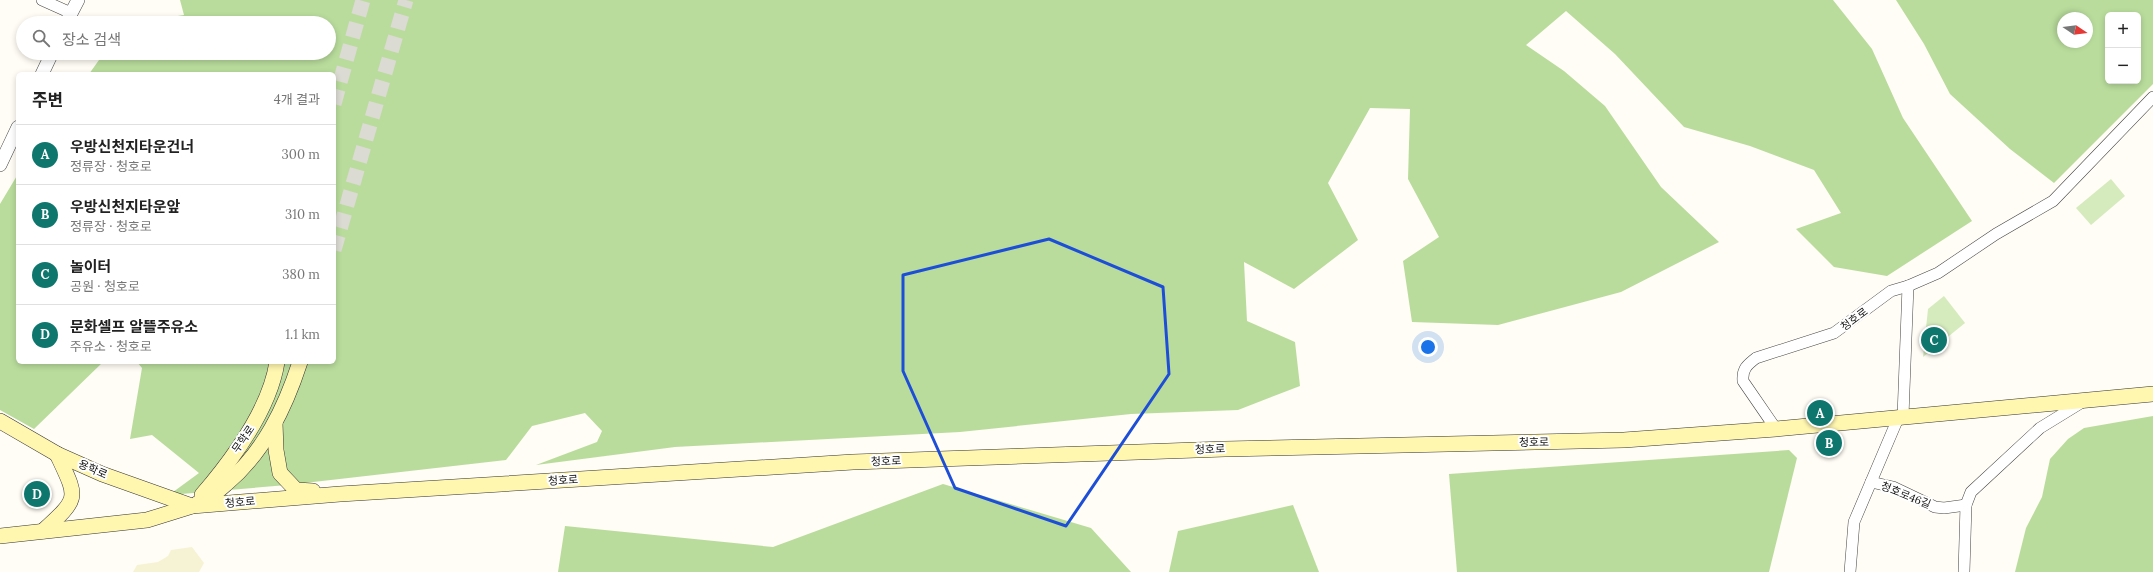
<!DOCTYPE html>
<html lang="ko">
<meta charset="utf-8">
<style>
body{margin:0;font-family:Lora,"Noto Sans KR",serif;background:#f6f6f6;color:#222}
.controls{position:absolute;right:12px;top:12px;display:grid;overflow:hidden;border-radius:6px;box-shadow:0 2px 6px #0003}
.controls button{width:36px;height:36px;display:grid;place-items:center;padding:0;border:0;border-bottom:1px solid #e0e0e0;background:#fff;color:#222;font:20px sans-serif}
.compass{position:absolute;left:2057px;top:12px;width:36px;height:36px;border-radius:50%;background:#fff;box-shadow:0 2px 6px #0003;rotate:103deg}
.you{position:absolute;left:1428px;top:347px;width:14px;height:14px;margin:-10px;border:3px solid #fff;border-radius:50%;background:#1a73e8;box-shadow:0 0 0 6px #1a73e833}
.badge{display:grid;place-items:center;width:26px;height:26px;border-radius:50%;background:#0f766e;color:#fff;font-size:13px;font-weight:700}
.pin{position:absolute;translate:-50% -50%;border:2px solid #fff;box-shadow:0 1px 4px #0006}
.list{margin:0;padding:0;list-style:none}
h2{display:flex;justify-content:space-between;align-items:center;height:52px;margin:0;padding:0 16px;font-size:17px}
h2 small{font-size:13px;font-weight:400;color:#767676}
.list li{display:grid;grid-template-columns:26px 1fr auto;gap:12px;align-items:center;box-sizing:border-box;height:60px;padding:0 16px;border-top:1px solid #e0e0e0}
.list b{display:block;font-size:15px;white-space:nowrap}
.list p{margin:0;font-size:13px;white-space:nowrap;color:#767676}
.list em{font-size:13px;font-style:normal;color:#767676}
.icon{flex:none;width:22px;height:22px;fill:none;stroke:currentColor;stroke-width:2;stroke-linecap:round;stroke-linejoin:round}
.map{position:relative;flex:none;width:2153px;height:572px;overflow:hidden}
.search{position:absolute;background:#fff;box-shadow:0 2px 6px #0003;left:16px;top:16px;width:320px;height:44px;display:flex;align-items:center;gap:10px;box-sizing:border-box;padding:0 14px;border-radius:22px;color:#767676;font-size:15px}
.panel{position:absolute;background:#fff;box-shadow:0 2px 6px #0003;left:16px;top:72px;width:320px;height:292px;border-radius:6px}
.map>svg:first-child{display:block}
.farmland{fill:#f6f3d4}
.green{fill:#d5ebbd}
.forest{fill:#b9dc9c;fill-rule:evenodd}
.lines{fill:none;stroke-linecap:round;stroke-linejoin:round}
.secondary-tunnel{stroke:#dbdad3;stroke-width:15;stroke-dasharray:15 8;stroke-linecap:butt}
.minor-casing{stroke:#444;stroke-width:12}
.tertiary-casing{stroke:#444;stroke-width:14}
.secondary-casing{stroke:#333;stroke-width:16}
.minor{stroke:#fff;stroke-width:11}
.tertiary{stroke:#fff;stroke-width:13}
.secondary{stroke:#fff6b0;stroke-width:15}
.marked{fill:none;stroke:#1d4ed8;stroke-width:3;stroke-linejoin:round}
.labels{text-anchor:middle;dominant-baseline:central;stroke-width:4;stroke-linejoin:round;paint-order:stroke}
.street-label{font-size:11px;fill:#111;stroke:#fff}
</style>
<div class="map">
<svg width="2153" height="572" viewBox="0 0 2153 572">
<rect width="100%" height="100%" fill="#fffdf5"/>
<!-- farmland -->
<polygon class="farmland" points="192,547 204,563 199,572 133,572 137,565 158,562 168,556 171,550"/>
<!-- green -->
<g class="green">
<polygon points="2111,179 2125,196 2091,225 2076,208"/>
<polygon points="1944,296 1965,323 1923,357 1928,309"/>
</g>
<!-- forest -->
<g class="forest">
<polygon points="180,0 1833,0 1872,49 1903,118 1972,221 1887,276 1834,267 1796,229 1841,213 1814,170 1750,146 1684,127 1615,54 1566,11 1526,45 1564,71 1605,106 1661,187 1719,242 1621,292 1498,325 1412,322 1403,261 1439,237 1408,179 1410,109 1370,108 1328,183 1358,240 1294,289 1244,262 1247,321 1295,342 1300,386 1238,410 1131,414 960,432 675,447 536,465 597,442 602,431 585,413 532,426 506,460 287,485 169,495 199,473 152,435 130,439 142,368 137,362 334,362 334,74 89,74 104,53 329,53 329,23 134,23 184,15"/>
<path d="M 1896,0 L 2153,0 L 2153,84 L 2054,183 L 2010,149 L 1950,94 L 1924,44 ZM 2108,15 L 2138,15 L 2138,81 L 2108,81 ZM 2063,18 L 2087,18 L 2087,42 L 2063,42 Z"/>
<polygon points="18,174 18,362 103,362 34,429 0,410 0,204"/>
<polygon points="2153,416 2153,572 2015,572 2026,528 2042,497 2050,459 2068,439 2084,428"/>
<polygon points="1789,450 1797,458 1769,572 1457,572 1449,474"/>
<polygon points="943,484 1091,528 1131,572 558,572 565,526 773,547"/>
<polygon points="1293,505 1319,572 1169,572 1178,531"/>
</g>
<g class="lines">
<!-- secondary-tunnel -->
<g class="secondary-tunnel">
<polyline points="334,104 363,0"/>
<polyline points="334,250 406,0"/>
</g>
<defs>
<g id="minor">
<polyline points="42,0 71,13"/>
<polyline points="1903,416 1908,286"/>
<path d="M 1776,429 L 1743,381 C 1742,369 1747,365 1756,358 L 1834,333 L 1891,291 L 1908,286 L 1938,273 L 1996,234 L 2053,201 L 2153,97"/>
<polyline points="1871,482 1893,487 1935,507 1944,508 1966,505"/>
<polyline points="1850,572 1854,522 1899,416"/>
<polyline points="1964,572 1966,505 1971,492 2040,428 2084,401"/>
</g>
<g id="tertiary">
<polyline points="66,23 78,0"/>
<polyline points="42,74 52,53"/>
<polyline points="0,165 18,127"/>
</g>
<g id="secondary">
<polyline points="0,421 57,454 102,474 192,506"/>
<polyline points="275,423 276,450 280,473 296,490 313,491"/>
<path d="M 202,495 C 232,460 270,408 277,362"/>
<path d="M 198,503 C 209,499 217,492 226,484 C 264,452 285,408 300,362"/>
<path d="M 43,531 C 80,497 78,499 57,454"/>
<polyline points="0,536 147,520 192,506 340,494 853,462 1225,449 1624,440 1776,429 2153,394"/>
</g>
</defs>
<!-- minor casing -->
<use href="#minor" class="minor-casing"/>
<!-- tertiary casing -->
<use href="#tertiary" class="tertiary-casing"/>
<!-- secondary casing -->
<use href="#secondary" class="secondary-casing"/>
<!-- minor -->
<use href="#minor" class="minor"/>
<!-- tertiary -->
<use href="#tertiary" class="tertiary"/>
<!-- secondary -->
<use href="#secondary" class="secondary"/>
</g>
<!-- marked area -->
<path class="marked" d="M 1049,239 L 1163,287 L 1169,374 L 1066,526 L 955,488 L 903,371 L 903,275 Z"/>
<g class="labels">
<!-- street labels -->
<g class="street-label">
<text transform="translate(1854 319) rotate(-37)">청호로</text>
<text transform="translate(243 439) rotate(-56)">무학로</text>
<text transform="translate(1534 442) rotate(-1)">청호로</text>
<text transform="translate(1210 449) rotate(-2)">청호로</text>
<text transform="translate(886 461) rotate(-2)">청호로</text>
<text transform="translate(93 469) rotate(23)">용학로</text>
<text transform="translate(563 480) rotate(-4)">청호로</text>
<text transform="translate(1906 495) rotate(22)">청호로46길</text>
<text transform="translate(240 502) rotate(-5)">청호로</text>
</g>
</g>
</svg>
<div class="controls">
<button>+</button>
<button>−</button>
</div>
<svg class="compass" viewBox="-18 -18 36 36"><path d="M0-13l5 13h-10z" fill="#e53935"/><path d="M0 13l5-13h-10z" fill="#767676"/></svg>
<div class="you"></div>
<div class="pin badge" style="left:1820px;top:413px">A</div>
<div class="pin badge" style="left:1829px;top:443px">B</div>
<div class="pin badge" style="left:1934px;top:340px">C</div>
<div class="pin badge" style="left:37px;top:494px">D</div>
<div class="search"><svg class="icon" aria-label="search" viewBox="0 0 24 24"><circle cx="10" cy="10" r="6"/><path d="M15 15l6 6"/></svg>장소 검색</div>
<section class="panel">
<h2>주변<small>4개 결과</small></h2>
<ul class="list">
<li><span class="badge">A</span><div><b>우방신천지타운건너</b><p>정류장 · 청호로</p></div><em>300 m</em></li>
<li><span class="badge">B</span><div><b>우방신천지타운앞</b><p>정류장 · 청호로</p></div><em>310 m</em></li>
<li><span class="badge">C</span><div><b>놀이터</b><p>공원 · 청호로</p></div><em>380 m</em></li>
<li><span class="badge">D</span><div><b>문화셀프 알뜰주유소</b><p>주유소 · 청호로</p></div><em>1.1 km</em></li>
</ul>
</section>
</div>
